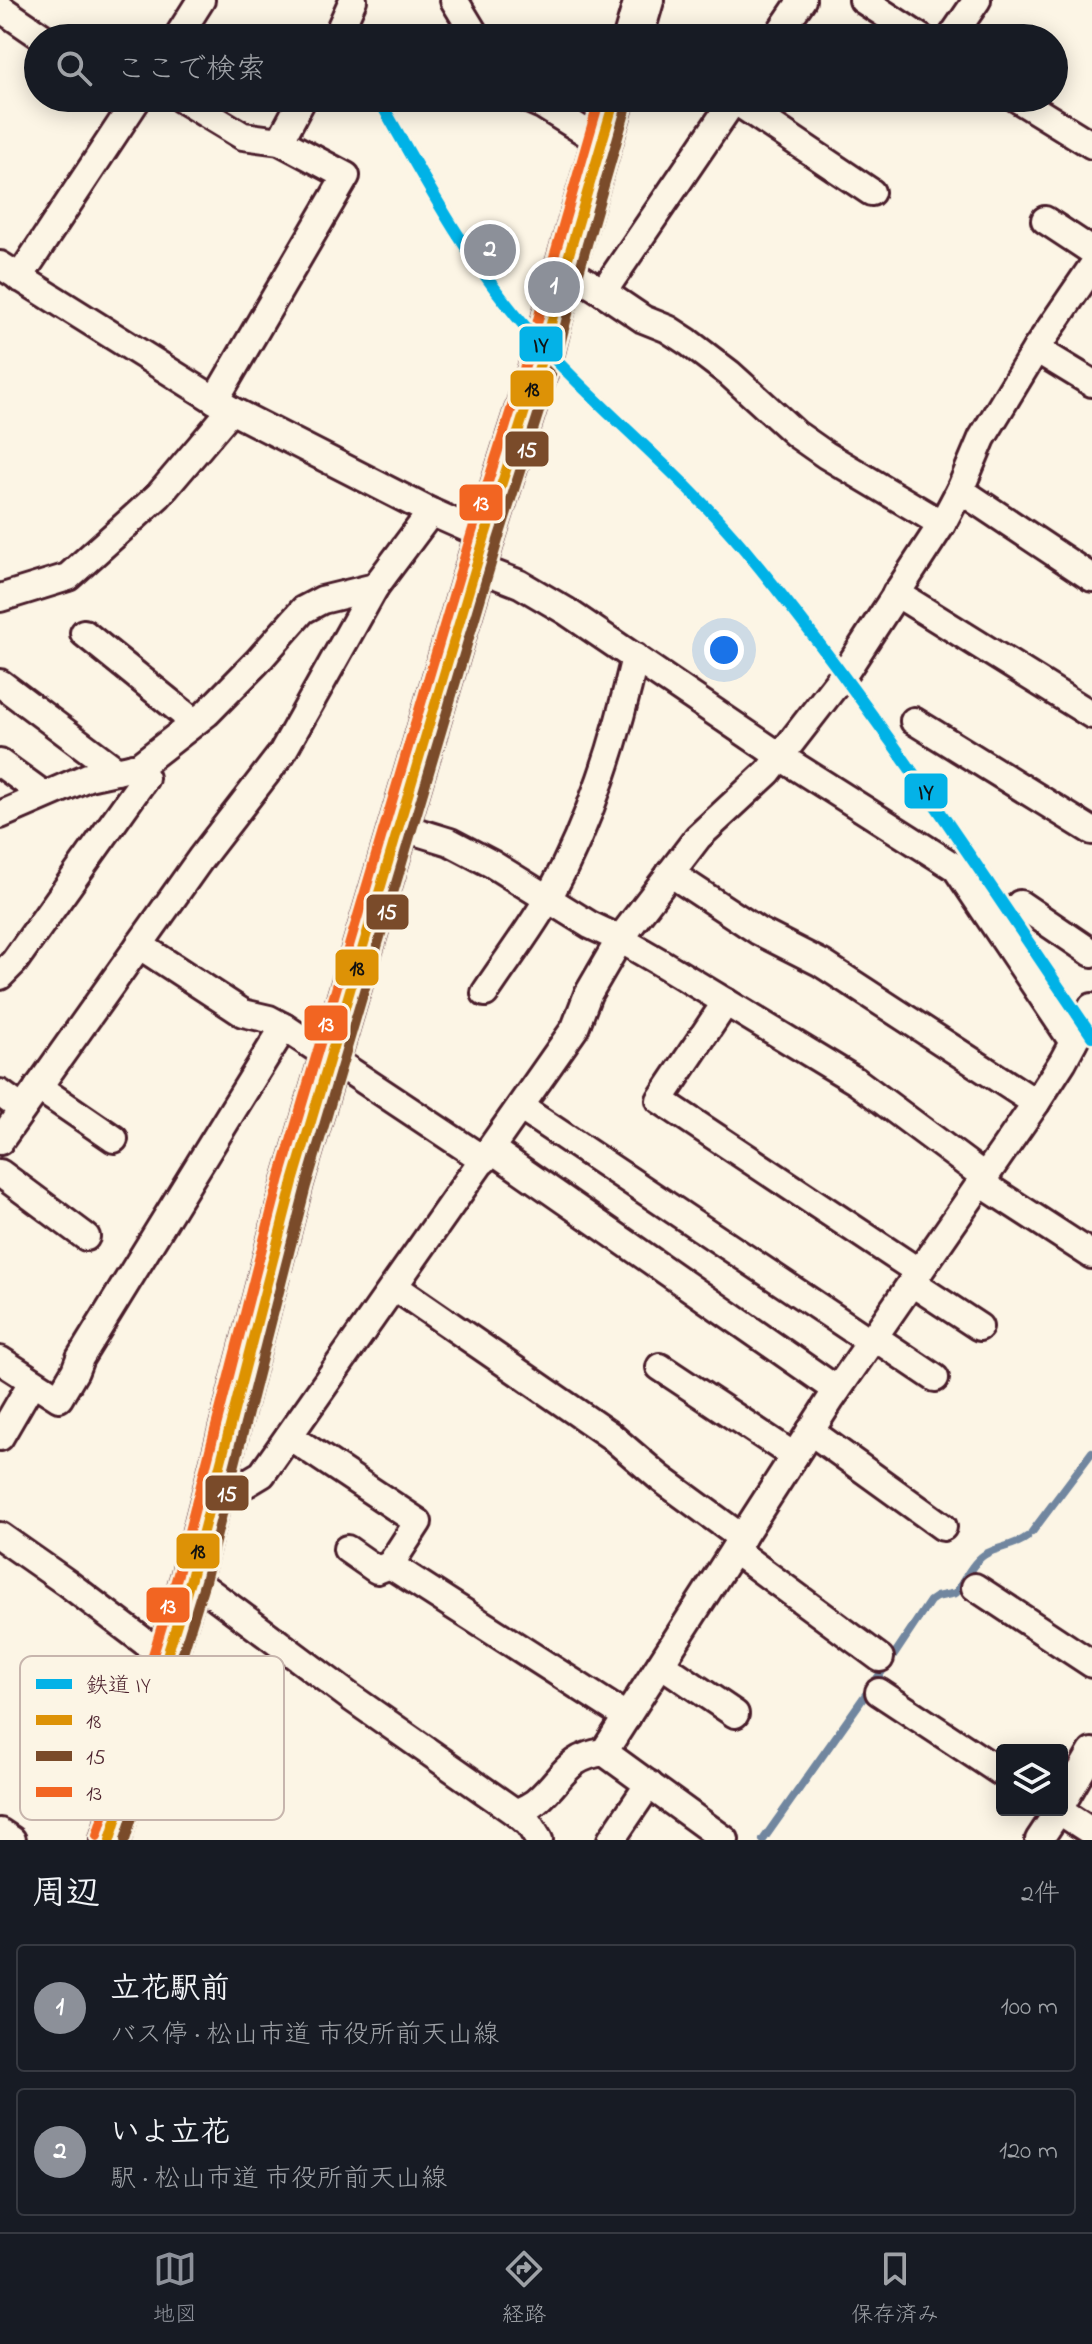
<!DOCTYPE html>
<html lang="ja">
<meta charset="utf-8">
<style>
body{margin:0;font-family:"Indie Flower","Klee One",sans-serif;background:#242831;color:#f1f3f6}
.controls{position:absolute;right:24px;bottom:24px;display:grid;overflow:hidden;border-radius:8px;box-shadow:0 4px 20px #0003}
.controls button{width:72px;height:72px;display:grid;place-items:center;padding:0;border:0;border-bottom:2px solid #363941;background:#171b24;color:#f1f3f6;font:40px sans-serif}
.you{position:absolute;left:724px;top:650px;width:28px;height:28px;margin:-20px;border:6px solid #fff;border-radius:50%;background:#1a73e8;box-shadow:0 0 0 12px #1a73e833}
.badge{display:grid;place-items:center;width:52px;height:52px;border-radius:50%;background:#8c9099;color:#fff;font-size:26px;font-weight:700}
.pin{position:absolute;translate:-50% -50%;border:4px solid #fff;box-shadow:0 2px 8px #0006}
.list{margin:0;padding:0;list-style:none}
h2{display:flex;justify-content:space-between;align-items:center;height:104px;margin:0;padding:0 32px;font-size:34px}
h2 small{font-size:26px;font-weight:400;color:#9ea1a6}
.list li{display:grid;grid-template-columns:52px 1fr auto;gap:24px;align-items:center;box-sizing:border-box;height:128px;margin:0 16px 16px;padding:0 16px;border:2px solid #363941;border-radius:8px}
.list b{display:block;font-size:30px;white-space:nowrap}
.list p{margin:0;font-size:26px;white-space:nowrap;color:#9ea1a6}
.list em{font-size:26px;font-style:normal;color:#9ea1a6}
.icon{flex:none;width:44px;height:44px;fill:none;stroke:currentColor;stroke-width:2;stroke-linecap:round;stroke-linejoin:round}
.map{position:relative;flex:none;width:1092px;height:1840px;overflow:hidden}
.search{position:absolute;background:#171b24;box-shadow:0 4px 20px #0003;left:24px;right:24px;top:24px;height:88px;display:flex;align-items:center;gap:20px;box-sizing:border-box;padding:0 28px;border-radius:44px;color:#9ea1a6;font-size:30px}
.sheet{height:392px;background:#171b24}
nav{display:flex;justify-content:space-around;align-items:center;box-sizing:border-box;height:112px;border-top:2px solid #363941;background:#171b24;font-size:22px;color:#9ea1a6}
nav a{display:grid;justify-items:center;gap:4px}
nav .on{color:#8c9099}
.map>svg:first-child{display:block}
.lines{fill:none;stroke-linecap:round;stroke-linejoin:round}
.stream{stroke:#71869f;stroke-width:8}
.street-casing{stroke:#4a1f2b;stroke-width:32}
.secondary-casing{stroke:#4a1f2b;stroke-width:44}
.street{stroke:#fcf5e5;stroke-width:26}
.secondary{stroke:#fcf5e5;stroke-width:38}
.bus-1-casing{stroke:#fcf5e5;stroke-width:16}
.bus-2-casing{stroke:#fcf5e5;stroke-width:16}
.bus-3-casing{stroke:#fcf5e5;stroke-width:16}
.bus-1{stroke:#dd9206;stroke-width:10}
.bus-2{stroke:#7a4b2a;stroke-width:10}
.bus-3{stroke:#f26522;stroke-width:10}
.rail-1-casing{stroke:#fcf5e5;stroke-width:18}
.rail-1{stroke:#04b2e7;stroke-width:12}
.key{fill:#fcf5e5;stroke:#c7b5ad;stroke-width:2}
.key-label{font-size:22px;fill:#4a1f2b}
.line-badge{stroke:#fcf5e5;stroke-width:3}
.badge-label{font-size:22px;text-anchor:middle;font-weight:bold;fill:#fff}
.pale-badge-label{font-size:22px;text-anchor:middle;font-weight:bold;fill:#111}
</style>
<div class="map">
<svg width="1092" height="1840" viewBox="0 0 1092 1840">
<rect width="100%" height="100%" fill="#fcf5e5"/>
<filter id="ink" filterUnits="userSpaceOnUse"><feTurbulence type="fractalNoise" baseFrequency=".0125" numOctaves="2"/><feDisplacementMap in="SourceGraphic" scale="16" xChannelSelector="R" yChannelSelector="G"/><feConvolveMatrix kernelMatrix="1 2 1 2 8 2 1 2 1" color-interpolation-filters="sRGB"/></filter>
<g filter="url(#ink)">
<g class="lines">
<!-- stream -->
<g class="stream">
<polyline points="1032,1532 1092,1452"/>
<path d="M 888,1664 L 930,1601 L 936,1597 L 956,1593 C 964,1581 972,1563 984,1555 C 998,1546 1014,1547 1027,1537"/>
<polyline points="763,1840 883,1670"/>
</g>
<defs>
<g id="street">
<polyline points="454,0 477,38"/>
<polyline points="863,0 921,38"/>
<polyline points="0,8 44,38"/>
<polyline points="177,38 201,0"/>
<polyline points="336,38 353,0"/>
<polyline points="776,38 802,0"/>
<polyline points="951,38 977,0"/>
<polyline points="180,98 243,136 280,141 346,176 215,400"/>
<polyline points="526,98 542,105 601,142"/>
<polyline points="1016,98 1092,145"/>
<polyline points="734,100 871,192"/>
<polyline points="280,141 303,98"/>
<polyline points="1045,220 1092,251"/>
<polyline points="0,265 231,410 431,512 485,536"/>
<polyline points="565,268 603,292 735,98"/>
<polyline points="19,278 138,98"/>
<polyline points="603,292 643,319 668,329 688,342 730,374 796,434 826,455 942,524"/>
<polyline points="1036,349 1092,383"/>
<polyline points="960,490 1092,578"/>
<polyline points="476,567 520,584 566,611 781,757 956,868 1073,1042"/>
<polyline points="896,593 1092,715"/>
<polyline points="0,598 68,577 159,495 231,410"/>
<polyline points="84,633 194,722"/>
<polyline points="0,683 117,771"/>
<polyline points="914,721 1092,831"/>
<polyline points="0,763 44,795"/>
<polyline points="0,815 88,777 139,766 207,713 257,662 303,610 322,600 375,587"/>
<polyline points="398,826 450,842 492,864 590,925 620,939 658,961 856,1081 985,1177"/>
<polyline points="670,873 758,931 821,963 1036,1103"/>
<polyline points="1020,904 1092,953"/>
<polyline points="139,945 243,1013 269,1019 284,1027 484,1160"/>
<polyline points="0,976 14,962 145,778 133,767"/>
<path d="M 485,993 C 506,961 531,929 550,895 C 591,820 616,740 635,657"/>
<polyline points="726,1002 660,1100 919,1272"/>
<polyline points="38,1087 114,1139"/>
<polyline points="0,1093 22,1109"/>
<polyline points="520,1107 871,1342"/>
<polyline points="0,1141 201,858 282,753 375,587 431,512"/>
<polyline points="491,1149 837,1390"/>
<polyline points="0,1173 86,1237"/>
<polyline points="981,1183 1092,1255"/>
<polyline points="912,1283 979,1327"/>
<polyline points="395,1287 611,1436 660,1478 742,1538"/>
<polyline points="874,1337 935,1378"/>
<polyline points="0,1360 59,1398 75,1371 80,1358 284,1027"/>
<polyline points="660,1367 794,1456"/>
<polyline points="810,1431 943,1527"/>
<polyline points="289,1436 418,1522 390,1565 627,1717"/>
<polyline points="0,1437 32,1382"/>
<polyline points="218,1477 247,1483 262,1474 575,1028 588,994 620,939 698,837 768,772 844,674 942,524 960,490 982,438 1036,349 1092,267"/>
<polyline points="0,1536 67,1583 146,1643 168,1654"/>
<polyline points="347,1549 377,1570 390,1565"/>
<polyline points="734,1550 880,1658"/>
<polyline points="191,1578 349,1696 516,1813 529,1824 539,1840"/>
<polyline points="975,1587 1092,1664"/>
<polyline points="661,1664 735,1714"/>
<polyline points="879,1692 1002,1773"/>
<polyline points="604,1752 831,1399 1036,1103 1063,1061 1092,1007"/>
<polyline points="1062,1804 1092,1752"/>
<polyline points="1058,1810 1092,1832"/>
<path d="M 516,1813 C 523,1809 532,1806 538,1800 C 564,1777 566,1757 604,1752 L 725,1840"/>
<polyline points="0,1832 12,1840"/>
<polyline points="611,1840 649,1784"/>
<polyline points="1039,1840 1059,1810"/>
</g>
<g id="secondary">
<polyline points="633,38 644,0"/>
<polyline points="110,1840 191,1578 293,1182 485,536 545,348 565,268 615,98"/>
</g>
</defs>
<!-- street casing -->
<use href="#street" class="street-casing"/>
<!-- secondary casing -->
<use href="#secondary" class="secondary-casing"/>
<!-- street -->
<use href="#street" class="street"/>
<!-- secondary -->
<use href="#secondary" class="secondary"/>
<defs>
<polyline id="bus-1" points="110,1840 191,1578 293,1182 485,536 545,348 565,268 615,98"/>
<polyline id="bus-2" points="125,1840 205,1581 306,1186 498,540 558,352 579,272 628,102"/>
<polyline id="bus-3" points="97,1836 178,1574 280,1178 472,532 532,344 552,264 600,98"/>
</defs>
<!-- bus-1 casing -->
<use href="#bus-1" class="bus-1-casing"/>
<!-- bus-2 casing -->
<use href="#bus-2" class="bus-2-casing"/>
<!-- bus-3 casing -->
<use href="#bus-3" class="bus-3-casing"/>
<!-- bus-1 -->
<use href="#bus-1" class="bus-1"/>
<!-- bus-2 -->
<use href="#bus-2" class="bus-2"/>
<!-- bus-3 -->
<use href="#bus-3" class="bus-3"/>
<defs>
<path id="rail-1" d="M 378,98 C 424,178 467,261 529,331 C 597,408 679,471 745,550 C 872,703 980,872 1092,1036"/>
</defs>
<!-- rail-1 casing -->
<use href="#rail-1" class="rail-1-casing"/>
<!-- rail-1 -->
<use href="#rail-1" class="rail-1"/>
</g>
</g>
<!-- legend -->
<rect x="20" y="1656" width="264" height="164" rx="12" class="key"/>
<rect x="36" y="1679" width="36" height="10" fill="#04b2e7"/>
<rect x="36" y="1715" width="36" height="10" fill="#dd9206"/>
<rect x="36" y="1751" width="36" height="10" fill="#7a4b2a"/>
<rect x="36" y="1787" width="36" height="10" fill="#f26522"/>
<g class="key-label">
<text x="86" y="1692">鉄道 IY</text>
<text x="86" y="1728">18</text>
<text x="86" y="1764">15</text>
<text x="86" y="1800">13</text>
</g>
<g class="line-badge">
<rect x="518" y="325" width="46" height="38" rx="8" fill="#04b2e7"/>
<rect x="509" y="369" width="46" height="39" rx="8" fill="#dd9206"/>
<rect x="504" y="430" width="46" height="38" rx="8" fill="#7a4b2a"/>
<rect x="458" y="483" width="46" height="39" rx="8" fill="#f26522"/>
<rect x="903" y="772" width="46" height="38" rx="8" fill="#04b2e7"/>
<rect x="365" y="893" width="45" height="38" rx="8" fill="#7a4b2a"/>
<rect x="334" y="948" width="46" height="39" rx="8" fill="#dd9206"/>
<rect x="303" y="1004" width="46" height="38" rx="8" fill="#f26522"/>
<rect x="204" y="1474" width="46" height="38" rx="8" fill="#7a4b2a"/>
<rect x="175" y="1532" width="46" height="38" rx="8" fill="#dd9206"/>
<rect x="145" y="1586" width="46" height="38" rx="8" fill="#f26522"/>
</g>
<g class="badge-label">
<text x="527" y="457">15</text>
<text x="481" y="510">13</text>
<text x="387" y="919">15</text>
<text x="326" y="1031">13</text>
<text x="227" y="1501">15</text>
<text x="168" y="1613">13</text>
</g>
<g class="pale-badge-label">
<text x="541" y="352">IY</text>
<text x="532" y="396">18</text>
<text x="926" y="799">IY</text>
<text x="357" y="975">18</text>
<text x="198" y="1558">18</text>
</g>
</svg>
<div class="controls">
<button><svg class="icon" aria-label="layers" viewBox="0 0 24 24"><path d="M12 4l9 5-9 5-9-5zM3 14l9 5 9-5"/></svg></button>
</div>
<div class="you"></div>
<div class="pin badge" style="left:554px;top:287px">1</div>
<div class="pin badge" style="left:490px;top:250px">2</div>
<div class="search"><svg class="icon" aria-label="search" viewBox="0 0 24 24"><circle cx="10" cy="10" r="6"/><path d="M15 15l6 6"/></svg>ここで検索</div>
</div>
<section class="sheet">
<h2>周辺<small>2件</small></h2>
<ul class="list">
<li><span class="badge">1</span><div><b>立花駅前</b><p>バス停 · 松山市道 市役所前天山線</p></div><em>100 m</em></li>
<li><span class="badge">2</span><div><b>いよ立花</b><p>駅 · 松山市道 市役所前天山線</p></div><em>120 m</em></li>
</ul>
</section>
<nav>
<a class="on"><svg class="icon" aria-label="map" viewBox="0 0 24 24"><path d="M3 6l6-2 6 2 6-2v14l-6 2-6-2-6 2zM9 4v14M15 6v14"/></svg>地図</a>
<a><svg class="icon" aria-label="directions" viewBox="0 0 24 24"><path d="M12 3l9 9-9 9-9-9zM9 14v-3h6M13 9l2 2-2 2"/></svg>経路</a>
<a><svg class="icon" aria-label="saved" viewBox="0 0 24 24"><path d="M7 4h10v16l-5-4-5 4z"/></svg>保存済み</a>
</nav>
